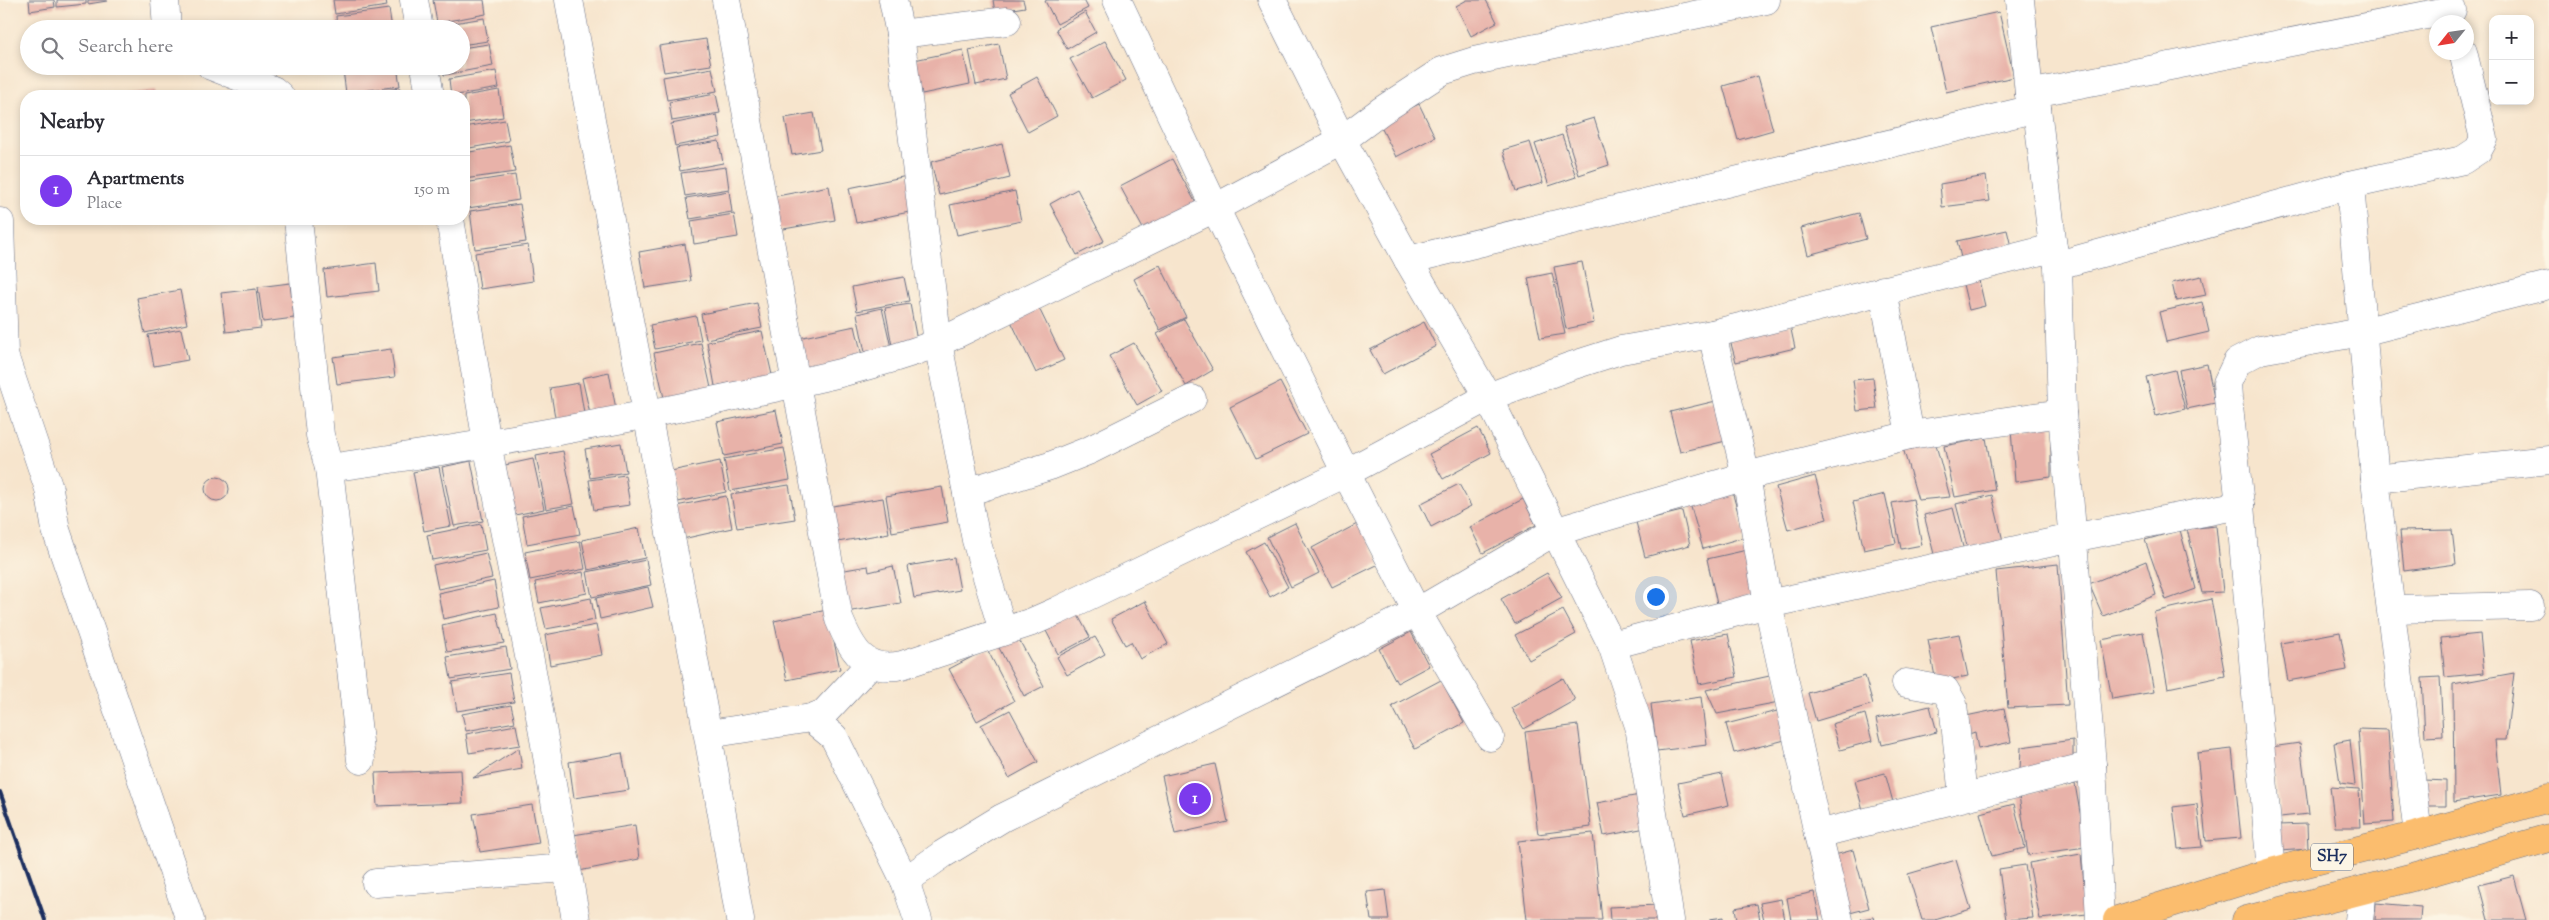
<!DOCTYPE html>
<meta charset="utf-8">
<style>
body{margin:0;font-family:"Sorts Mill Goudy",serif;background:#f7f7f7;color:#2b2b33}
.controls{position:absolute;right:15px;top:15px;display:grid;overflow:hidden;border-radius:10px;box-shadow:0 2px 8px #0003}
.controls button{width:45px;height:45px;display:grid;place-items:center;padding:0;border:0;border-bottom:1px solid #e1e1e2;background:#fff;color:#2b2b33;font:25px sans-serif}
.compass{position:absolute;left:2429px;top:15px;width:45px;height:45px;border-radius:50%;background:#fff;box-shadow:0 2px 8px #0003;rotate:240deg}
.you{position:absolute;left:1655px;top:596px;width:18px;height:18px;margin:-12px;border:4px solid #fff;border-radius:50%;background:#1a73e8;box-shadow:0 0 0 8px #1a73e833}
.badge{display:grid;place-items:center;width:32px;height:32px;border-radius:50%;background:#7c3aed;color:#fff;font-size:16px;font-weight:700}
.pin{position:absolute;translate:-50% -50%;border:2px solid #fff;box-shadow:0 1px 5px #0006}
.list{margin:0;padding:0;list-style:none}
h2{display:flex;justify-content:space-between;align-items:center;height:65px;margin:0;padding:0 20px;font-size:21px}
h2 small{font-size:16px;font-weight:400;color:#7c7c81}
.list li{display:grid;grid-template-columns:32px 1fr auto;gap:15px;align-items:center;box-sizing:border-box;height:70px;padding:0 20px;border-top:1px solid #e1e1e2}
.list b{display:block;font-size:19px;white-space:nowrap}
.list p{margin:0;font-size:16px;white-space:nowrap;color:#7c7c81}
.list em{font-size:16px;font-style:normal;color:#7c7c81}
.icon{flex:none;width:28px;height:28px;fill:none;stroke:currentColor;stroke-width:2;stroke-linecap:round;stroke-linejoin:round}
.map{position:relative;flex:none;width:2549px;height:920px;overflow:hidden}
.search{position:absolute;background:#fff;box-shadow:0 2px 8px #0003;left:20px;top:20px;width:450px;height:55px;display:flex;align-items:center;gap:12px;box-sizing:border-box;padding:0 18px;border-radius:28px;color:#7c7c81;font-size:19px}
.panel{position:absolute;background:#fff;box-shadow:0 2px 8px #0003;left:20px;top:90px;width:450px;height:135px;border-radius:20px}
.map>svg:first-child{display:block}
.building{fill:#e8b2a9}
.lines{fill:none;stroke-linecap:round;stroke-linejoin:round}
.minor-casing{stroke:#686f85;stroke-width:29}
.major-casing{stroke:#686f85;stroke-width:29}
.minor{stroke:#fff;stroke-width:28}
.major{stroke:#fbbd6e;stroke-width:28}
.rail{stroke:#1b2f5e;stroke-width:4}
.labels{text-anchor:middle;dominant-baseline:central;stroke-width:4;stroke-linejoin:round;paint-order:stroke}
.shield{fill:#fcf5e5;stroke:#5e6a86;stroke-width:1}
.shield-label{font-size:16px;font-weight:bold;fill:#1b2f5e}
</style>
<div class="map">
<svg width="2549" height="920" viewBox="0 0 2549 920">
<rect width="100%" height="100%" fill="#fcf5e5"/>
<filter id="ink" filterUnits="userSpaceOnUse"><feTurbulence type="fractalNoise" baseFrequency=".02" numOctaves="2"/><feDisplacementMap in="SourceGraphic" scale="10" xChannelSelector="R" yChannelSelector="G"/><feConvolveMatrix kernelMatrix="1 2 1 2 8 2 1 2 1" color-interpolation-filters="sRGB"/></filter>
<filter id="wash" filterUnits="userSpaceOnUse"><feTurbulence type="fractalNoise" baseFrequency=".0096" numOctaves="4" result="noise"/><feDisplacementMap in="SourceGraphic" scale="20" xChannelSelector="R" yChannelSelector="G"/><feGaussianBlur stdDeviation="1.12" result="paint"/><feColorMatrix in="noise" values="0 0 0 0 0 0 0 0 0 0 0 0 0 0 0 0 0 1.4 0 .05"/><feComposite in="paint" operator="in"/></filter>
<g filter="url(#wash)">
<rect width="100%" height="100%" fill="#f7e5cd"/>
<g id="blocks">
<!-- building -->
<g class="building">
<polygon points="29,0 54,0 55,7 30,11"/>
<polygon points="57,0 86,0 86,4 57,7"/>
<polygon points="88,0 107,0 107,1 88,4"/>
<polygon points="333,0 386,0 387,6 335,14"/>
<polygon points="433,0 484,0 486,14 437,23"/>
<polygon points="993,0 1023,0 1025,7 995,12"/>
<polygon points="1047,0 1084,0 1088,8 1057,24 1045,1"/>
<polygon points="1467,0 1486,0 1497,22 1471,36 1456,6"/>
<polygon points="389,9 392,29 337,29 336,16"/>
<polygon points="1085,12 1096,32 1067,49 1056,29"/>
<polygon points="1999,12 2014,77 1946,92 1931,27"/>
<polygon points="484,18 488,41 461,45 461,29 436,29 436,26"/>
<polygon points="706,39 711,65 664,72 659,46"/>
<polygon points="1105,41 1126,80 1092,98 1070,59"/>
<polygon points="489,44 493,66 444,75 442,66 461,66 461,48"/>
<polygon points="999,44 1006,79 976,85 969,50"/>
<polygon points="963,50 970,84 922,94 914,60"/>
<polygon points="371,66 397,66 400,86 346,93 343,70"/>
<polygon points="712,68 717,91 667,100 663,77"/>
<polygon points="496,71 499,88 451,96 449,79"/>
<polygon points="1758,76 1773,130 1738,140 1723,86"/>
<polygon points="1037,77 1057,116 1028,132 1008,93"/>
<polygon points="400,88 401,96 351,96 351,95"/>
<polygon points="156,90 157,96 118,96 117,95"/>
<polygon points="499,90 503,117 464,123 464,96"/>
<polygon points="716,94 720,113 672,121 669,102"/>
<polygon points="1419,104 1435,137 1396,157 1379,123"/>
<polygon points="814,113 821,150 792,155 785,118"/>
<polygon points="717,115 721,137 675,146 671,124"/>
<polygon points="1594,118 1609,165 1579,175 1564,127"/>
<polygon points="505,120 509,141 464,149 464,127"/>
<polygon points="1562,135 1576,177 1549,186 1535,144"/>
<polygon points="719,141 723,163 680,171 676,148"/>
<polygon points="1530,142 1543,183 1516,191 1503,150"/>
<polygon points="1002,144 1010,178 939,195 931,162"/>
<polygon points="510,145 515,172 464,179 464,153"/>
<polygon points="1172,159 1199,209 1147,236 1120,186"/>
<polygon points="726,167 729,189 685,196 681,173"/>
<polygon points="515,175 519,200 468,208 464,183"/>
<polygon points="912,175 919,210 856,223 849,188"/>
<polygon points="1986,176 1990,201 1942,207 1940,184"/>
<polygon points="829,186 835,220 778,230 772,197"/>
<polygon points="1077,189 1104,241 1077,255 1050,204"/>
<polygon points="729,191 732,212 690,219 686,198"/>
<polygon points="1015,191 1021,221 957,235 950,205"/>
<polygon points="520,204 526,242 475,249 470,211"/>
<polygon points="1859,213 1866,239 1808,255 1801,228"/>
<polygon points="734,214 738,237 694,244 691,221"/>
<polygon points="2007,230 2012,251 1962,262 1957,241"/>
<polygon points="685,244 691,281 645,288 639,252"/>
<polygon points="528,245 533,281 480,289 475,253"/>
<polygon points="1582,262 1594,323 1566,329 1554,267"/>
<polygon points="376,263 379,291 327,297 324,270"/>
<polygon points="1160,265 1186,317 1160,330 1134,279"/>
<polygon points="1552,273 1565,334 1540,338 1528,278"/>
<polygon points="1978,276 1985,306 1969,310 1962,280"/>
<polygon points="2201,276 2206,295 2176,301 2172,283"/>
<polygon points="904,277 909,301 857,311 852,287"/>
<polygon points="290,283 294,318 263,322 258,287"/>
<polygon points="256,289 261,328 226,332 221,293"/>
<polygon points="180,290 187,324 145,333 137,298"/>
<polygon points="1036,302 1064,360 1036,373 1008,315"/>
<polygon points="2202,302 2209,332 2166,342 2159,312"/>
<polygon points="757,303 762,328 706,339 701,314"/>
<polygon points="910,304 918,346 893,351 885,308"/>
<polygon points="882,308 892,352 866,357 857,314"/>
<polygon points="696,316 701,340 655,349 650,325"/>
<polygon points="1184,319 1213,370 1186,386 1157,334"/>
<polygon points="1424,322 1436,346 1383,374 1370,350"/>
<polygon points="1790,325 1795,348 1736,362 1730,340"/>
<polygon points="855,326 863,360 801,373 794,339"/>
<polygon points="181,329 188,360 154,366 148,335"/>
<polygon points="762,331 772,375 715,386 707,342"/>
<polygon points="701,343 711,388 664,398 654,353"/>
<polygon points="1134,343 1162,391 1137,405 1109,356"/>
<polygon points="391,349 395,377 337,384 333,357"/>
<polygon points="2207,364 2215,403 2187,409 2179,370"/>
<polygon points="2175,370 2185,409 2156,416 2146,377"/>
<polygon points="609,372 616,409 590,414 582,378"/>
<polygon points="1873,378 1877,409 1857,411 1853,380"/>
<polygon points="1280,382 1307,434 1256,459 1230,407"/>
<polygon points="579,383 585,419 556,423 550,388"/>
<polygon points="1720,400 1730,440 1680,452 1670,412"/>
<polygon points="776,410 783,444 724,456 717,422"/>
<polygon points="2051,425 2051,477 2015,482 2011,430"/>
<polygon points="1478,428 1491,453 1443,479 1429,454"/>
<polygon points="1986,438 1995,490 1955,497 1944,446"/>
<polygon points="621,443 626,472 590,478 585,449"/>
<polygon points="1936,445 1950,497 1918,500 1903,448"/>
<polygon points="784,448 790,480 730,491 724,459"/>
<polygon points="563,451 574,504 546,509 536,456"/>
<polygon points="533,459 544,509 515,515 505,465"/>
<polygon points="471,461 483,521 454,526 442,467"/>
<polygon points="720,461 726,492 678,502 671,471"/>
<polygon points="439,467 451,526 424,531 413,472"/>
<polygon points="625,475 630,505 594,510 589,480"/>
<polygon points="1815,476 1827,519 1788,530 1776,487"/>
<circle cx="217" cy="489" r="12"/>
<polygon points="1459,484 1471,506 1431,527 1420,504"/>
<polygon points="789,485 795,519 737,528 731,494"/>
<polygon points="942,487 948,522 892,532 886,496"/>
<polygon points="1731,488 1745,537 1703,549 1689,500"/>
<polygon points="1885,494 1896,543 1864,550 1853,502"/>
<polygon points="1992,495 2003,541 1968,550 1956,504"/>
<polygon points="726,496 732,528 678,540 671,507"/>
<polygon points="883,498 889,533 832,543 826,507"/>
<polygon points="1523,499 1536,525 1483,553 1470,527"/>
<polygon points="1913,499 1922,545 1901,549 1892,503"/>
<polygon points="574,506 580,534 527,544 522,516"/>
<polygon points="1953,508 1965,555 1936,562 1924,515"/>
<polygon points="1682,511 1690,545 1645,557 1636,522"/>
<polygon points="1295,523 1319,573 1291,587 1267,537"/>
<polygon points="1359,523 1379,564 1332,587 1312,548"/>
<polygon points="481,524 486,550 432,560 427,535"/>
<polygon points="2216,526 2223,592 2202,593 2187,529"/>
<polygon points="639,528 645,558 588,570 582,540"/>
<polygon points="2180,530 2196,589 2166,600 2145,540"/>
<polygon points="2452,530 2456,564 2404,571 2400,531"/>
<polygon points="580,541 585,569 530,580 525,552"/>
<polygon points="1264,542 1288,587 1270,597 1246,552"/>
<polygon points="1747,550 1758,595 1717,604 1707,559"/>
<polygon points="486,553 492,578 438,589 433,565"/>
<polygon points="954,558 960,590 914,598 908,566"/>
<polygon points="646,560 651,585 592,597 587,572"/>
<polygon points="2146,561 2156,595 2103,616 2089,584"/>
<polygon points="2058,564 2068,705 2008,708 1996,571"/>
<polygon points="868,566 869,572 893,566 901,603 846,612 839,571"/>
<polygon points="583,572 587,593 539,603 535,582"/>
<polygon points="1547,573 1562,598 1515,624 1501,599"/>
<polygon points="494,581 499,607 443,619 438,593"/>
<polygon points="648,587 653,607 600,619 596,598"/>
<polygon points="591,598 595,620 546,629 541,608"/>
<polygon points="2211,599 2225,676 2168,688 2154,612"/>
<polygon points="1145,601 1168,644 1140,659 1131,642 1125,645 1111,619"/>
<polygon points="827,610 840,669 787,680 774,621"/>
<polygon points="1075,610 1090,637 1058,654 1044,627"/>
<polygon points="1563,610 1576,634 1529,660 1515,635"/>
<polygon points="497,613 504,643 447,652 442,625"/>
<polygon points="596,625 602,655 550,665 545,635"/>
<polygon points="1411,632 1429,666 1397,683 1379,649"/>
<polygon points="2143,632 2154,692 2112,699 2101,640"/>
<polygon points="2340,632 2347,670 2288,681 2281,643"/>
<polygon points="1016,634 1044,686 1024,696 997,644"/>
<polygon points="1728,634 1737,677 1699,684 1690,641"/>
<polygon points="1959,634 1968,676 1936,682 1928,640"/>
<polygon points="2480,634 2484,673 2445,677 2441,638"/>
<polygon points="1095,637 1105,654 1067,675 1057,657"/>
<polygon points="506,647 510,669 451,679 447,657"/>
<polygon points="987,649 1014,701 977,721 949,669"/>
<polygon points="509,673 514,702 457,711 452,682"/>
<polygon points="2514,673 2506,740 2495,740 2501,795 2454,802 2453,684"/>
<polygon points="1774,675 1779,702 1717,714 1706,690"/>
<polygon points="1865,676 1873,704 1816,721 1808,693"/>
<polygon points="2440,677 2443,736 2425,737 2422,678"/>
<polygon points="1563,678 1575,700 1524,729 1511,708"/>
<polygon points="1441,680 1464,723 1415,749 1392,706"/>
<polygon points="1701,697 1707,745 1657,751 1651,704"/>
<polygon points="511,705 515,722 466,731 462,714"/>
<polygon points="1930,706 1937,732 1882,745 1876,719"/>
<polygon points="2004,708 2011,742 1978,749 1975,732 1969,734 1966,716"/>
<polygon points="1010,710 1038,762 1009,778 981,725"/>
<polygon points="1781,710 1789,739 1734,753 1726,724"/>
<polygon points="1865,714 1872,741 1840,750 1832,724"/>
<polygon points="516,725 520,745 469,753 466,734"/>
<polygon points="1578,725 1591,827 1538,834 1525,732"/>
<polygon points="2358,729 2388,730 2394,822 2365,824"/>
<polygon points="2073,740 2073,763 2020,770 2021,747"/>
<polygon points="2350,740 2355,785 2340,783 2334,743"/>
<polygon points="2300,743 2309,814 2280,817 2271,747"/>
<polygon points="519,748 522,769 473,778"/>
<polygon points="2232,749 2241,838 2206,841 2197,753"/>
<polygon points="622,753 629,790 574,798 569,762"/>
<polygon points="1215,764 1228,822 1175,834 1162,776"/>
<polygon points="461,770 463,803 377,806 375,773"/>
<polygon points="1885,773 1893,802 1863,810 1855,781"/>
<polygon points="1722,774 1729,805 1685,815 1678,783"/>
<polygon points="2424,780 2446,781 2446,806 2424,806"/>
<polygon points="2075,784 2086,847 2028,855 2019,795"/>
<polygon points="2330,787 2359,789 2361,827 2335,827"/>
<polygon points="1645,794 1651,827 1604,836 1597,803"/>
<polygon points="2014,804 2025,848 1992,856 1980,813"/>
<polygon points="2197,804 2202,847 2178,849 2173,807"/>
<polygon points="532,805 539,843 480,852 473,814"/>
<polygon points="2307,824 2308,849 2280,851 2278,825"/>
<polygon points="635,825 639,859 579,871 573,835"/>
<polygon points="1593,833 1602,920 1527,920 1518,841"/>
<polygon points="1853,850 1869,908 1846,914 1831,856"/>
<polygon points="2081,854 2087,914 2040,919 2029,863"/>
<polygon points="1956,860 1971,909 1935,920 1922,920 1908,874"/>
<polygon points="2025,865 2033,918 2006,920 1999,869"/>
<polygon points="2514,876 2526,920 2488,920 2479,885"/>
<polygon points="1385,890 1389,920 1371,920 1367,892"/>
<polygon points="1814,892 1820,920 1791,920 1787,898"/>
<polygon points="1781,899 1785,920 1764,920 1760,903"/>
<polygon points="2376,903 2421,907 2420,920 2375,920"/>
<polygon points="1757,904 1760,920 1737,920 1735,908"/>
<polygon points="1659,905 1660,920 1610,920 1609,907"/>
<polygon points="1723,917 1723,920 1710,920 1710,919"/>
<polygon points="1874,917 1875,920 1861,920 1861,919"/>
</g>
</g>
</g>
<g filter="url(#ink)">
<use href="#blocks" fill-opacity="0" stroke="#686f85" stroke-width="1"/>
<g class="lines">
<defs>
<g id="minor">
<polyline points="165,0 167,29"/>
<polyline points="414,0 419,29"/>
<path d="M 569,0 C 624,307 689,612 740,920"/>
<path d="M 726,0 L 839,619 C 852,650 864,673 902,665 L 1032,622 L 1057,611 L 1346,473 L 1488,397 L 1568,367 L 1621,350 L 1712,334 L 2053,248"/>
<polyline points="893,0 900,34 938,343 976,540 1003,631"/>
<polyline points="1117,0 1215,208 1346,473 1417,612 1490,737"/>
<polyline points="1272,0 1342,140 1408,260 1488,397 1612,645 1768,604 2072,538 2240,505"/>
<polyline points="2020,0 2029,94 2037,108 2053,248 2058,265"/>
<polyline points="900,34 1007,21"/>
<polyline points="211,66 273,90 280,96"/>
<polyline points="425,66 430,96"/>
<polyline points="2029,94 2452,10"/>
<polyline points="2350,185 2463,160 2478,150 2484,139 2463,52"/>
<polyline points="298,219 320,435 329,468 361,760"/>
<polyline points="450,219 487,443 532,671 576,920"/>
<polyline points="0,222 4,355 49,489 56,530 190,920"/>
<polyline points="1408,260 2037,108"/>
<polyline points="1883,290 1910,435"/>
<polyline points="1712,334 1746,476 1768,604 1818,834 2092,765"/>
<path d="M 329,468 C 462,449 595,426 726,398 C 798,383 869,369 938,343 L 1215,208 L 1342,140 L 1381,111 L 1442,71 L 1474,61 L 1766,0"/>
<polyline points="2375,479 2549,460"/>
<polyline points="967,492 1050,466 1090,450 1192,399"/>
<polyline points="2392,609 2530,606"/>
<polyline points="1612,645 1639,726 1670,920"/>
<polyline points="1906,683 1945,690 1953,704 1963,796"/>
<polyline points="811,718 824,713 870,664"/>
<polyline points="709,734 811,718 834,737 905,881 918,920"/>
<polyline points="1818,834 1839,920"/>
<polyline points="2271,872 2240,505 2228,398 2227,383 2237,362 2260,350 2362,332 2549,285"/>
<polyline points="905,881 943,854 1002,818 1417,612 1554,532 1746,476 1910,435 2062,413"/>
<polyline points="376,883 565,868"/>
<polyline points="2100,920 2092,765 2062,413 2058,265 2350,185 2375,479 2418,835"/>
<polyline points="2359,920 2363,890"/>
</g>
<g id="major">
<polyline points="2117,920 2271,872 2418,835 2549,798"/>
<polyline points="2246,920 2413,877 2549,838"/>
</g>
</defs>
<!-- minor casing -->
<use href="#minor" class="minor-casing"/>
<!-- major casing -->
<use href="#major" class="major-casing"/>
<!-- minor -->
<use href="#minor" class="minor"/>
<!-- major -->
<use href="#major" class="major"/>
<!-- rail -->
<polyline class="rail" points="0,792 45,920"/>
</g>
</g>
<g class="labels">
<!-- shield labels -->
<rect class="shield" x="2311" y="843.5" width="42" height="27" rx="4"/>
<g class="shield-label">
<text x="2332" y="857">SH7</text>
</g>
</g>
</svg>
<div class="controls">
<button>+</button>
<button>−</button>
</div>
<svg class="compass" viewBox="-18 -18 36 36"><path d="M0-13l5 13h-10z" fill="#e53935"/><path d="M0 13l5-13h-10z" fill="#7c7c81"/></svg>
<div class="you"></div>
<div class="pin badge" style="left:1195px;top:799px">1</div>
<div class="search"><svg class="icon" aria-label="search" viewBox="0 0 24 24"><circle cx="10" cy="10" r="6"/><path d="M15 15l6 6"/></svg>Search here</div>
<section class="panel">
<h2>Nearby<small></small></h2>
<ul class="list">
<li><span class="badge">1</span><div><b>Apartments</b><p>Place</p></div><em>150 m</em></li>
</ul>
</section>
</div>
